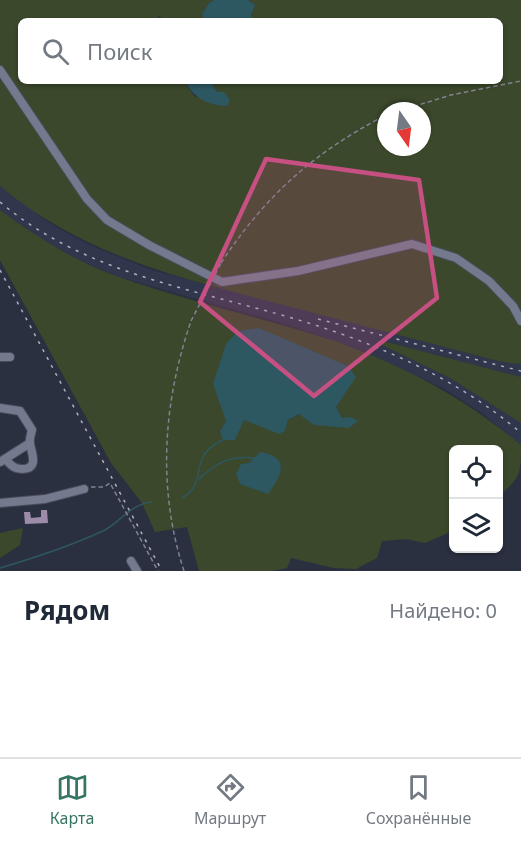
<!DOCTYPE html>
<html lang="ru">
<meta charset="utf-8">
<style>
body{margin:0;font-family:"Noto Sans",sans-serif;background:#f6f6f7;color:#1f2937}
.controls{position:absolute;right:18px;bottom:18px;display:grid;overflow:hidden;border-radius:9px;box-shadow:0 2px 4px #0004}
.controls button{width:54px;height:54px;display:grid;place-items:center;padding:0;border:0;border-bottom:2px solid #e0e1e3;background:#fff;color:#1f2937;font:30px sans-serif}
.compass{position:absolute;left:377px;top:102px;width:54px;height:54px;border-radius:50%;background:#fff;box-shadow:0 2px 4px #0004;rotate:166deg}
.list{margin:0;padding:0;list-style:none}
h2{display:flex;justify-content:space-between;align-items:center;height:78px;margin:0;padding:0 24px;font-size:26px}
h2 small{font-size:20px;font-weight:400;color:#747a83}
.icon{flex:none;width:33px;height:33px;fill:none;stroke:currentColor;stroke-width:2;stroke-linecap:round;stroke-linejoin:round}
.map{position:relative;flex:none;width:521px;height:571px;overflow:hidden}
.search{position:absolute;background:#fff;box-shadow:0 2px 4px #0004;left:18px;right:18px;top:18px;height:66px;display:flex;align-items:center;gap:15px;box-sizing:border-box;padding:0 21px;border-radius:9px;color:#747a83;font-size:22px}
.sheet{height:186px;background:#fff}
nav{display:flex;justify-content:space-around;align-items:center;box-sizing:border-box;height:84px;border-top:2px solid #e0e1e3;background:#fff;font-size:16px;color:#747a83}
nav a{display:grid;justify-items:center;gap:3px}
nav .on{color:#367563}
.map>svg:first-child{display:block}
.built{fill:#30374d}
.green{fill:#3b482b;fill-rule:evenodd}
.water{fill:#2d5761}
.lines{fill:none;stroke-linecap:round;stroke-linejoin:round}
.stream{stroke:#2d5761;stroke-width:1.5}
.building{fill:#9d8baa}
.minor-casing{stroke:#484c5a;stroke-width:10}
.path{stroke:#7f8391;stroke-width:1.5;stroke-dasharray:4.5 3;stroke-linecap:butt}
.minor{stroke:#747a8d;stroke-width:8}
.rail{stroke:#adb1bd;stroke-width:1.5;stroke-dasharray:3 6;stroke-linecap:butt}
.path-bridge{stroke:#7f8391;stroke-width:1.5;stroke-dasharray:4.5 3;stroke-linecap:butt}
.marked{fill:#c65082;fill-opacity:0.2;stroke:#c65082;stroke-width:4.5;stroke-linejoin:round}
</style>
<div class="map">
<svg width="521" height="571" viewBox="0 0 521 571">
<rect width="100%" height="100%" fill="#2b3040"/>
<!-- built -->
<polygon class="built" points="0,186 54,226 87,244 151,270 498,361 515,364 521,363 521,377 383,341 382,345 450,378 521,423 521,445 482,413 445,389 364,351 282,323 119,277 79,260 36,236 0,210"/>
<!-- green -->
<g class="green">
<path d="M 0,0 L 214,0 L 209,3 L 202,14 L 204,21 L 166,21 L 159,16 L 155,21 L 21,21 L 21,81 L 187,81 L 187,86 L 195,97 L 224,92 L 218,92 L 213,86 L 214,81 L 500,81 L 500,21 L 254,21 L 251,15 L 255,5 L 248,0 L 521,0 L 521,363 L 515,364 L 498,361 C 428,343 357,324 287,306 C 184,279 83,256 0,186 ZM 386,111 L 422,111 L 422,147 L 386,147 Z"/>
<path d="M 0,210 C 37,237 76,262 119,277 C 190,302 264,318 335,341 C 405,366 464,398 521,445 C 521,472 521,478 499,496 L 498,449 L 454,449 L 453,531 L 425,543 L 406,539 L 382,541 L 377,558 L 356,569 L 334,568 L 291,558 L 287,568 L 271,571 L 199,571 L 187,527 L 155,532 L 142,503 L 111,463 L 0,260 ZM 259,329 L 348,366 L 336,407 L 342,418 L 299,414 L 288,420 L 285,431 L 244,420 L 220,431 L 226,421 L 238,331 Z"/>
<polygon points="383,341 521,377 521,423 450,378 382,345"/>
<polygon points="23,528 20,545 0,558 0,533"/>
</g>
<!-- water -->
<g class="water">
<polygon points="214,0 248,0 255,5 251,15 254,21 204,21 202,14 209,3"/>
<path d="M 187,81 L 214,81 L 213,86 L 218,92 L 224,92 L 230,100 L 227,106 C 209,105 197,100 187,85 Z"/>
<polygon points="259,328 348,366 356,377 336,407 342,418 351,417 358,421 349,428 314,425 299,414 288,420 285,431 279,434 244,420 235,440 223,440 220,431 226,421 213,384 226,344 238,331"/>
<path d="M 260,452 C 291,457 282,475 268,494 L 240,484 L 236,474 L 241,464 L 249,463 Z"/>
</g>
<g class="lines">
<!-- stream -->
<g class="stream">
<path d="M 199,479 C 216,463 230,455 254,458"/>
<path d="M 182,498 C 210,482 186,456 223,440"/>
<path d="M 0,568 C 34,558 70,546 103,531 C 121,522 129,505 151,502"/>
</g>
</g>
<!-- building -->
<polygon class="building" points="41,510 47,510 48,523 25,524 24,512 30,512 31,518 41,517"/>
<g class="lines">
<defs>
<g id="minor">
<polyline points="0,70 87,199 107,220 149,245 222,282 298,271 412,244 456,258 489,281 513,306 521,321"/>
<polyline points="0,357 10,357"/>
<path d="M 0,408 L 20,411 L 32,430 C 31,434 29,440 30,444 C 32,454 39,469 22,469 C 14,469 11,465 6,460"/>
<polyline points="0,462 30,443"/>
<polyline points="0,503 45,499 84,489"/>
<polyline points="131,561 137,571"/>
</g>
</defs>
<!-- minor casing -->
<use href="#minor" class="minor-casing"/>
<!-- path -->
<g class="path">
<polyline points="399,111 451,95 521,81"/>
<path d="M 221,263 C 266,195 313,153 386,115"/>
<polyline points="91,487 104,487 110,483 158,571"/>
<path d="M 184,571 C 157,488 163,403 191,321"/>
</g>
<!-- minor -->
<use href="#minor" class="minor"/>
<!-- rail -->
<g class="rail">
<path d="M 0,202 C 82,271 186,288 285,316 C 369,340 455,376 521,433"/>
<polyline points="0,270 162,571"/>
<polyline points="318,319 521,371"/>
</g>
<!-- path-bridge -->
<polyline class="path-bridge" points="191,321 221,263"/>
</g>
<!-- marked area -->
<path class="marked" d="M 266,159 L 419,180 L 437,298 L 314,396 L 200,302 Z"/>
</svg>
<div class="controls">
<button><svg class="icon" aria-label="locate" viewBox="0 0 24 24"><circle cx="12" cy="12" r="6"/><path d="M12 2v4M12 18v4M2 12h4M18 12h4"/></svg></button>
<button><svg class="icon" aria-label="layers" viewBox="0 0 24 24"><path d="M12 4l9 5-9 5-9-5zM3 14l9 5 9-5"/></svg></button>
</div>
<svg class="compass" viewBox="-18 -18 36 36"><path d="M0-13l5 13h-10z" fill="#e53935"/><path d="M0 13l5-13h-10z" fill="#747a83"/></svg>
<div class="search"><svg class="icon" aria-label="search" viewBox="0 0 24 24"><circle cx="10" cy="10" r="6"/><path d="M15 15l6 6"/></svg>Поиск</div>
</div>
<section class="sheet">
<h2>Рядом<small>Найдено: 0</small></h2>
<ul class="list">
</ul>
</section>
<nav>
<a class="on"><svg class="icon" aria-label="map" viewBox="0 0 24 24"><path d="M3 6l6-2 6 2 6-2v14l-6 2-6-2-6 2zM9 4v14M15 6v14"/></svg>Карта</a>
<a><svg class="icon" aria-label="directions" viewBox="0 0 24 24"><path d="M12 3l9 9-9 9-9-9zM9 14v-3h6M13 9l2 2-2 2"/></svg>Маршрут</a>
<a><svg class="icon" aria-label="saved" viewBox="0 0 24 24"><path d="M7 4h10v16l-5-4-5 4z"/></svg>Сохранённые</a>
</nav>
